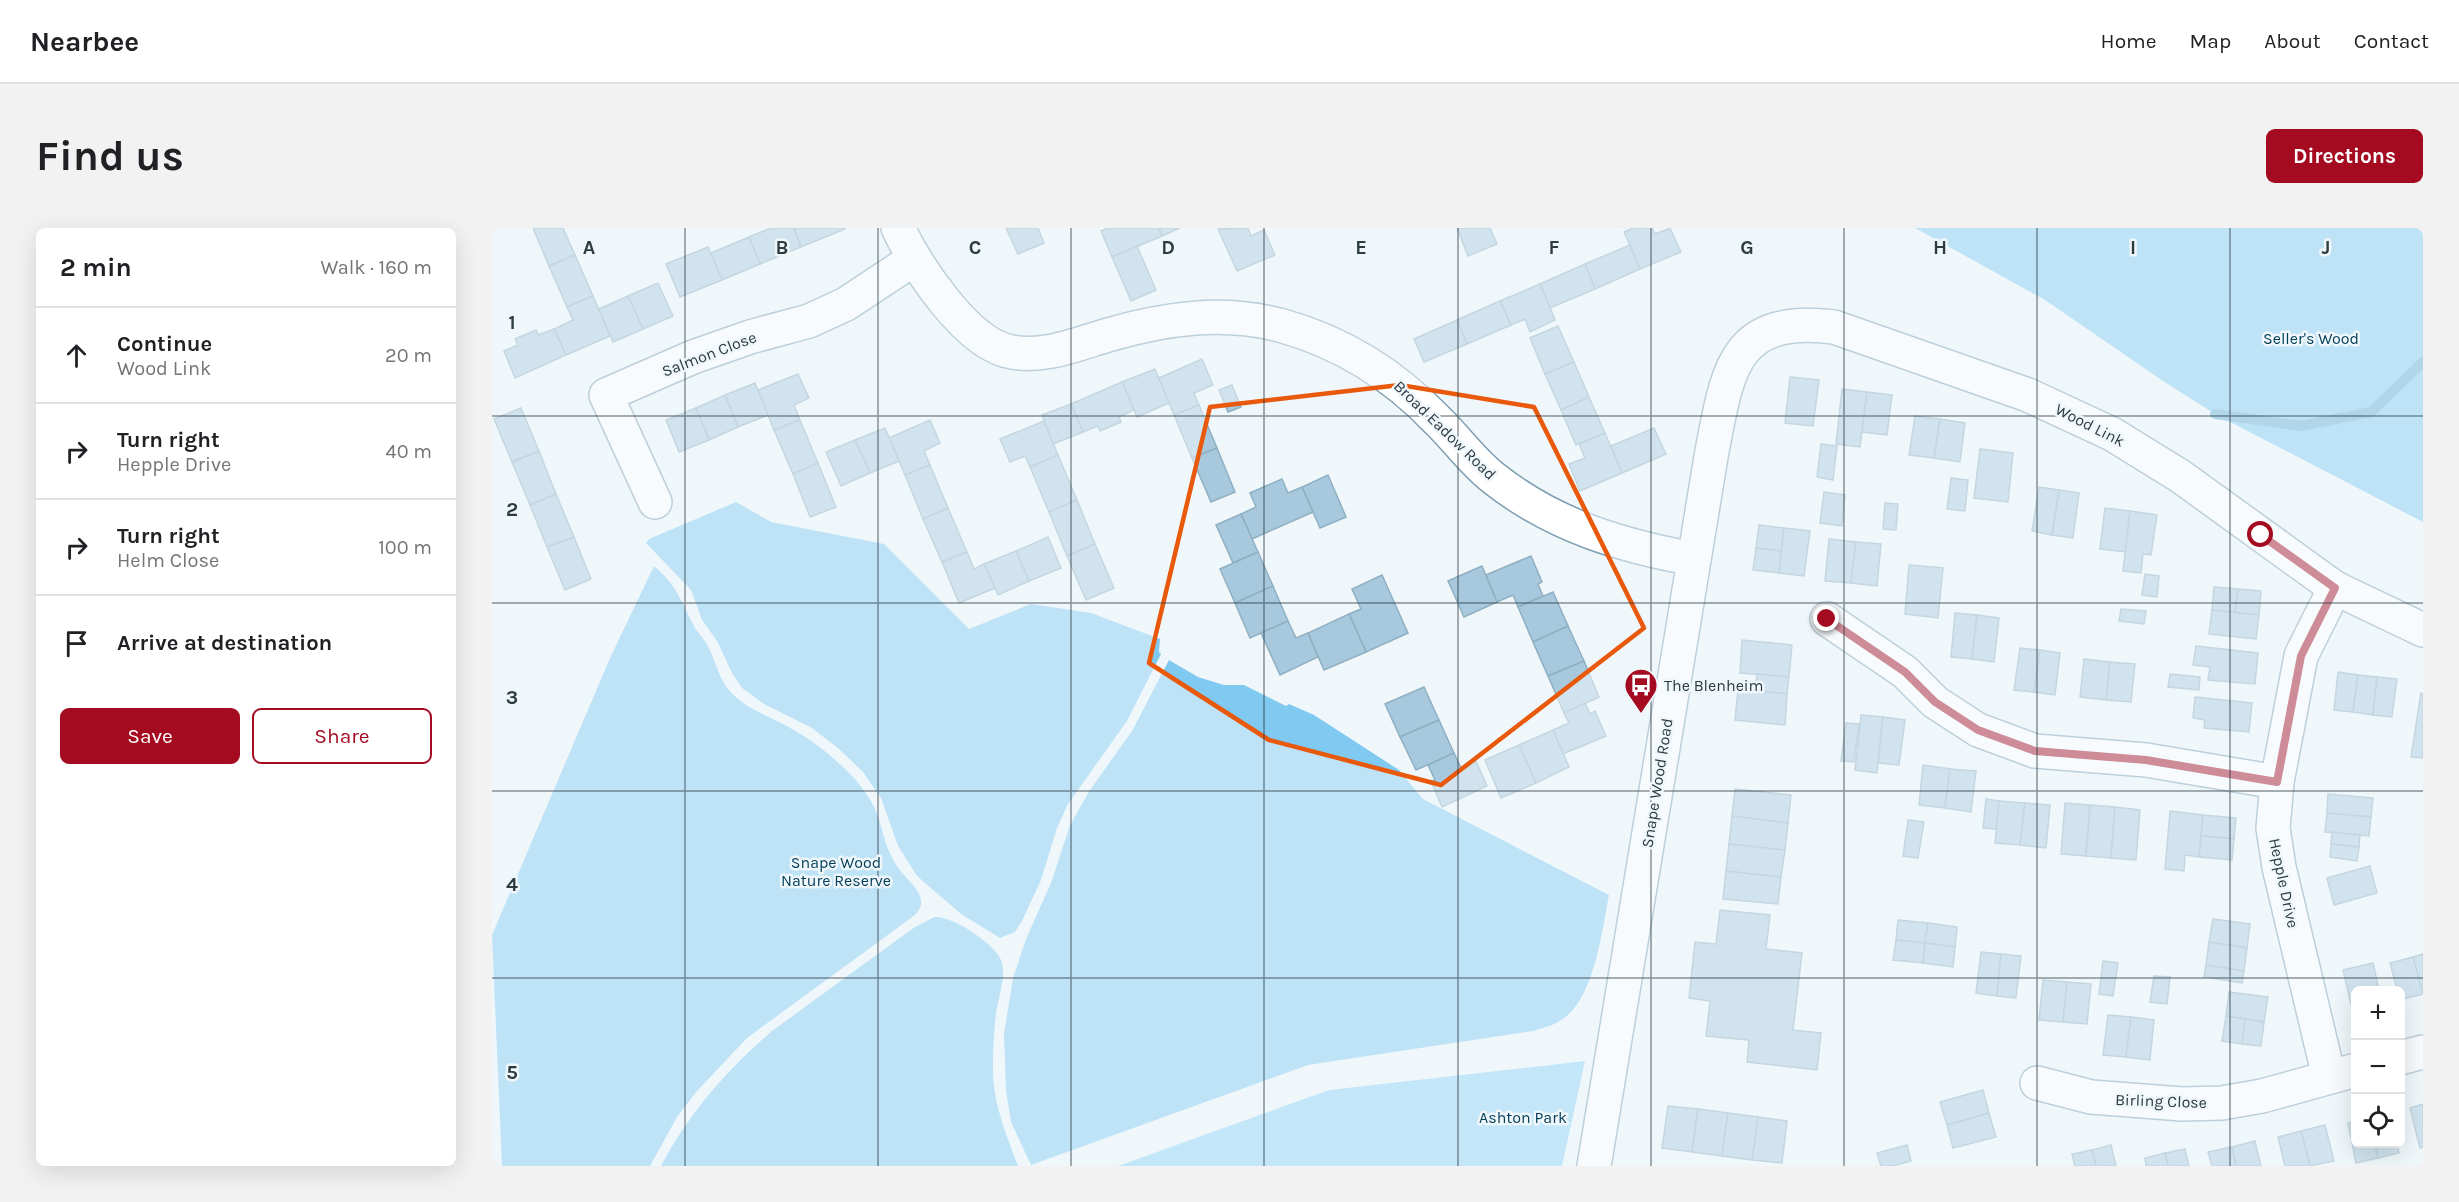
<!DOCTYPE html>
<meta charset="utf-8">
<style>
body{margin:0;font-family:Karla,sans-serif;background:#f2f2f2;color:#202124}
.controls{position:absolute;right:18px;bottom:18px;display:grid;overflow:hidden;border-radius:9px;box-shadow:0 6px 24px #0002}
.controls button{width:54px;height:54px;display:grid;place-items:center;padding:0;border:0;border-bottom:2px solid #e0e0e0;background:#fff;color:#202124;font:30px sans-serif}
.stop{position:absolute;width:18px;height:18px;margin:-14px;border:4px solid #a50b20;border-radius:50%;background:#fff}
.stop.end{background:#a50b20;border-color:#fff;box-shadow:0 2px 6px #0008}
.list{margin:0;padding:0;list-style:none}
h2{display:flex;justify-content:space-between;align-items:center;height:78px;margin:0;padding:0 24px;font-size:26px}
h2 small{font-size:20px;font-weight:400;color:#757577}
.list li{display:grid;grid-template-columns:39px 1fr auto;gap:18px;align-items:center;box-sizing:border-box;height:96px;padding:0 24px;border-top:2px solid #e0e0e0}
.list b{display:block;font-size:22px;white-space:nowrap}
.list p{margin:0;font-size:20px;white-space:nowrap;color:#757577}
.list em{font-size:20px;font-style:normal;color:#757577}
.actions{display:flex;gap:12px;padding:18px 24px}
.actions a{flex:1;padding:14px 0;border:2px solid #a50b20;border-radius:9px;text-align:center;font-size:21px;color:#a50b20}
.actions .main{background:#a50b20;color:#fff}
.icon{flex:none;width:33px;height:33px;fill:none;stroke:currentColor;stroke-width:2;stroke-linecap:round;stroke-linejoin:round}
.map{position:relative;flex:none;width:1931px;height:938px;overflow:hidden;border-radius:9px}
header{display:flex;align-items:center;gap:36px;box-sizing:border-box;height:84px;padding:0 30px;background:#fff;border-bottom:2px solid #e0e0e0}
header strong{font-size:28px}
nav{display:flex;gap:33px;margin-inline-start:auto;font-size:21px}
.intro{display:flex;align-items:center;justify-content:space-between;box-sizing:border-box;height:144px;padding:0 36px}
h1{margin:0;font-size:42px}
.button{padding:15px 27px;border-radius:9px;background:#a50b20;color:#fff;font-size:21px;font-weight:700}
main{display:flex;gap:36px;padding:0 36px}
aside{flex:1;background:#fff;border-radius:9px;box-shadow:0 6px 24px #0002}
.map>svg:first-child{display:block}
.green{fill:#8dd1f7}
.forest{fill:#80c9f1}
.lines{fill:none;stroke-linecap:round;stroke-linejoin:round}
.stream{stroke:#65aed5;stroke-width:10}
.building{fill:#a8c9dd;stroke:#8fafc2;stroke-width:1.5}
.minor-casing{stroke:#7e9eb1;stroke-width:36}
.minor{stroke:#fff;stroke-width:33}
.route{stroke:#a50b20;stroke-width:8}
.marked{fill:none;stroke:#e8590c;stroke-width:4.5;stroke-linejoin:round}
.grid{fill:none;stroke:#2d3b43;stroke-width:1.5;stroke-opacity:0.55}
.labels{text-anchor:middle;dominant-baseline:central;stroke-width:5;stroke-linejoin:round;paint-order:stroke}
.park-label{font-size:16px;fill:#003e59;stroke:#f0f7fb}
.street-label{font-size:16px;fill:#2d3b43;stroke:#f0f7fb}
.poi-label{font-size:16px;fill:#2d3b43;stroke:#f0f7fb;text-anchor:start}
.grid-label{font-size:20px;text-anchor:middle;font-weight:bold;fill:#2d3b43;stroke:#f0f7fb;stroke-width:5;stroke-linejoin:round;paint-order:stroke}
</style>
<header>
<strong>Nearbee</strong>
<nav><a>Home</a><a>Map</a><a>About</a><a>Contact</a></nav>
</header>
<div class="intro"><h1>Find us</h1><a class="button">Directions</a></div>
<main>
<aside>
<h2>2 min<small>Walk · 160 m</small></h2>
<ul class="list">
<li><svg class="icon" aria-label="ahead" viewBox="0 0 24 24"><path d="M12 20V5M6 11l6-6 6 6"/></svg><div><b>Continue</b><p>Wood Link</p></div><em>20 m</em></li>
<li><svg class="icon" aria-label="right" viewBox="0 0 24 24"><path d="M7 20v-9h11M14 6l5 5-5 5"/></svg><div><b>Turn right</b><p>Hepple Drive</p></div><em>40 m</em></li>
<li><svg class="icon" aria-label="right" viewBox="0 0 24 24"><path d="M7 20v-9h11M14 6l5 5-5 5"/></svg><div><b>Turn right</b><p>Helm Close</p></div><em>100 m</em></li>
<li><svg class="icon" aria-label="arrive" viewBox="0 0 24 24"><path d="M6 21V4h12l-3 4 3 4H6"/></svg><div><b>Arrive at destination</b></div></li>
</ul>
<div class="actions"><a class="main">Save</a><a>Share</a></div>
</aside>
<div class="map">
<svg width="1931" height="938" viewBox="0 0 1931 938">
<rect width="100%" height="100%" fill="#f0f7fb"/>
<!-- green -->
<polygon class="green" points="1093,833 1070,938 626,938 837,862"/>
<!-- forest -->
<g class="forest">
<polygon points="1423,0 1931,0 1931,294 1723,186 1671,153 1553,72"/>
<polygon points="244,274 279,294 392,316 477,401 539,376 599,385 668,411 667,424 669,426 635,493 576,576 565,600 549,652 530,693 523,704 508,710 469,686 425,648 406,618 389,570 371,544 347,521 320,500 272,476 250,460 240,445 225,413 210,392 199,362 154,315 157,311"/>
<path d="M 162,338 C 186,359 188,371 202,398 C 205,404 211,410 215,416 C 223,431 226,448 236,461 C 250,478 271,486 289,495 C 308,505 327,517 342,531 C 360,546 378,566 386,588 C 391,604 394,621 403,635 C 412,652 442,668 423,687 L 255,810 L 205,863 L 185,889 L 158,938 L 10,938 L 0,707 L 118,430 Z"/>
<path d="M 677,432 L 706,449 L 732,457 L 752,457 L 794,478 L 797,476 L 822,487 L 907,542 L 931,571 L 1117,667 C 1110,703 1103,763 1075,788 C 1064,797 1054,799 1041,803 L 816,837 L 539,937 L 519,894 L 514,863 L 512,806 L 521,750 L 534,711 L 559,655 L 578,597 L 598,562 L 640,503 Z"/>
<path d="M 442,689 C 460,687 503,716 509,732 C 515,748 506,770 504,786 C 502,803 501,820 501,837 C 500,873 514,905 526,938 L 169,938 C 197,885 235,842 280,803 L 420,701 Z"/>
</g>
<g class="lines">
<!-- stream -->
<polyline class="stream" points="1723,186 1809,198 1879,184 1931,134"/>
</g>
<!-- building -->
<g class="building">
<polygon points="41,0 71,0 83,27 57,38"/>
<polygon points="279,0 302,0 309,19 268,36 257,9"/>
<polygon points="302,0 353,0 353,1 309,19"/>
<polygon points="514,0 546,0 552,15 526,26"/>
<polygon points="616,0 667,0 670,8 620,29 609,3"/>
<polygon points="667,0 688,0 670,8"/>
<polygon points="756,0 759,8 772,2 783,27 745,43 726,1"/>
<polygon points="965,0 998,0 1005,16 976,28"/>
<polygon points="1141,0 1160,0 1163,6 1178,0 1189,24 1148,41 1132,4"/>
<polygon points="257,9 268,36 230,52 219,25"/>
<polygon points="1138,17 1148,41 1103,61 1093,36"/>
<polygon points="645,18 664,62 639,73 620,29"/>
<polygon points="216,19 230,52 188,69 174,36"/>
<polygon points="83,27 101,68 75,79 57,38"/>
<polygon points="1093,36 1103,61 1058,80 1048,56"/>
<polygon points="166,55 181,88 151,101 136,68"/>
<polygon points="1048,56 1063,92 1038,104 1033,91 1019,97 1008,73"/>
<polygon points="101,68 118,108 74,127 62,101 81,92 75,79"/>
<polygon points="136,68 151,101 121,114 107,81"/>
<polygon points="1008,73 1019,97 975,116 965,92"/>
<polygon points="965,92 975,116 932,134 922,111"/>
<polygon points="1066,98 1082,134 1053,146 1038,110"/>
<polygon points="62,101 74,127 23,150 12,123 26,117 23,111 44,102 46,107"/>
<polygon points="710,131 721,157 702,165 707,177 682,187 667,150"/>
<polygon points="1082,134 1097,169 1069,182 1053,146"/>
<polygon points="663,141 677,175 645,189 630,154"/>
<polygon points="306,146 317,170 302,177 308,192 282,202 266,162"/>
<polygon points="1298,149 1327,152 1321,198 1293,195"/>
<polygon points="630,154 642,182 627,189 629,194 608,203 606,198 591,204 579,176"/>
<polygon points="263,155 276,187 246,199 233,167"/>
<polygon points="740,157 749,179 736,184 727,162"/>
<polygon points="1350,161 1375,164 1368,219 1344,216"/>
<polygon points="1375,164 1400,167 1395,207 1370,204"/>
<polygon points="233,167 246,199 217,212 204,180"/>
<polygon points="1097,169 1113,205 1084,217 1069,182"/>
<polygon points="579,176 591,204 561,216 550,187"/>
<polygon points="707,177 725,220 700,230 682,187"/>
<polygon points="29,180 47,223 20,234 2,191"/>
<polygon points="204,180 217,212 187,224 174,192"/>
<polygon points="1423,188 1448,191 1442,230 1417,227"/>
<polygon points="1448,191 1473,195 1468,234 1442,230"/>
<polygon points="308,192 326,235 301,246 282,202"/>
<polygon points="438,192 448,215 432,223 438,237 413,247 397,210"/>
<polygon points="552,193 566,227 538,239 533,228 518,234 508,211"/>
<polygon points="393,200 407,233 378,245 363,212"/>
<polygon points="1162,200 1174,226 1130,245 1119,218"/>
<polygon points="1113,205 1130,245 1088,263 1077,236 1093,230 1087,216"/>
<polygon points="363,212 378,245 349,258 334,224"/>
<polygon points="1329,216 1345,218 1341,252 1325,249"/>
<polygon points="725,220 743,264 719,274 700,230"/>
<polygon points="1488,221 1521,225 1516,274 1482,270"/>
<polygon points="47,223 64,266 38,277 20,234"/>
<polygon points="566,227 585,272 557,284 538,239"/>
<polygon points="326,235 344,279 318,289 301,246"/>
<polygon points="438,237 456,280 431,291 413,247"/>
<polygon points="836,247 854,289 828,300 810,259"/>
<polygon points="1459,250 1476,252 1473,283 1455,281"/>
<polygon points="790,251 796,265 810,259 821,284 760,311 749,286 764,279 758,265"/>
<polygon points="1547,259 1567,262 1560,307 1540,303"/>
<polygon points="1567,262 1587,265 1581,310 1560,307"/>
<polygon points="1332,264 1353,267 1350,298 1328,295"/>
<polygon points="64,266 82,309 55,319 38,277"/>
<polygon points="585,272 603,316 575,328 557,284"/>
<polygon points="1393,275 1406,276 1404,302 1391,301"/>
<polygon points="456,280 475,324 450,334 431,291"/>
<polygon points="1613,280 1638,283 1634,324 1608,321"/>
<polygon points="1638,283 1665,287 1659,327 1651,326 1649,345 1631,343"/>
<polygon points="749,286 766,324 741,335 724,297"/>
<polygon points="1267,297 1292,300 1289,323 1264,320"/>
<polygon points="1292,300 1318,303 1312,348 1287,345"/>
<polygon points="82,309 99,351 73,362 55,319"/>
<polygon points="556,309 569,340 537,353 524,323"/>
<polygon points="1337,311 1364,314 1359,355 1333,353"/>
<polygon points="1364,314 1389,316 1385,358 1359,355"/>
<polygon points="603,316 622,360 594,372 575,328"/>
<polygon points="1264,320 1289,323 1287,345 1261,342"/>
<polygon points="524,323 537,353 506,367 492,336"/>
<polygon points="475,324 482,341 492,336 503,360 467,375 450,334"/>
<polygon points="766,324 781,358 743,375 728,341"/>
<polygon points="1039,328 1050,354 1046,356 1051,368 1026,379 1021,367 1005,374 994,347"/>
<polygon points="1417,337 1451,340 1446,390 1413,386"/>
<polygon points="990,338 1005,374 972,389 956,353"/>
<polygon points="1653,346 1667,348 1665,369 1650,367"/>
<polygon points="890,347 916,405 874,424 857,386 869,381 860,361"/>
<polygon points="781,358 796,393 758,410 743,375"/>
<polygon points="1722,359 1746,361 1743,385 1720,382"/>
<polygon points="1746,361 1769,363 1767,387 1743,385"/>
<polygon points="1061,364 1076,398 1041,414 1026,379"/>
<polygon points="1629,381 1654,383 1652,396 1627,393"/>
<polygon points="1720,382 1767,387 1764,411 1717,406"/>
<polygon points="1463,385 1485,387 1480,431 1459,429"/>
<polygon points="857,386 874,424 832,442 816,405"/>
<polygon points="1485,387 1507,390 1502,434 1480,431"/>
<polygon points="796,393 804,410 816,405 826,429 788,447 769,405"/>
<polygon points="1076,398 1092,433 1056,448 1041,414"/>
<polygon points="1250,412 1300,417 1297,449 1248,445"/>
<polygon points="1704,418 1766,425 1763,456 1716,452 1718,439 1701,437"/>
<polygon points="1528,420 1548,422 1542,464 1522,462"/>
<polygon points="1548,422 1568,425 1563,467 1542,464"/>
<polygon points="1592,431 1618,434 1614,472 1588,469"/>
<polygon points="1092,433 1107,469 1072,485 1056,448"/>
<polygon points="1618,434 1643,436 1639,474 1614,472"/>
<polygon points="1846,444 1866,447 1861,484 1842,482"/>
<polygon points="1265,446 1297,449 1295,466 1263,463"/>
<polygon points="1678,446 1708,449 1707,462 1676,459"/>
<polygon points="1866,447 1885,449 1881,487 1861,484"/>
<polygon points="1885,449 1905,451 1900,489 1881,487"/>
<polygon points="932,459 947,492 908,509 893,476"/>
<polygon points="1246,461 1295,466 1293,497 1243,492"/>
<polygon points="1929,465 1931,466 1931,530 1919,529"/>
<polygon points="1703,469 1760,475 1757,504 1712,500 1713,492 1701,490"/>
<polygon points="1093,475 1098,486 1103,483 1114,508 1071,526 1061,502 1077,495 1072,485"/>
<polygon points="1369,487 1391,489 1385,545 1363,542"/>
<polygon points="1391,489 1413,492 1407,537 1386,535"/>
<polygon points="947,492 962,525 924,542 908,509"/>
<polygon points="1354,495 1367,496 1362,534 1349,533"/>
<polygon points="1061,502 1077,539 1044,555 1027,517"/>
<polygon points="1027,517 1044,555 1009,570 993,532"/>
<polygon points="962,525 969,540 984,533 995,558 950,579 939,553 943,552 936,537"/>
<polygon points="1431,537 1458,541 1453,580 1427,577"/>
<polygon points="1458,541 1484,543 1479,584 1453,580"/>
<polygon points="1243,561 1299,567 1296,595 1240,588"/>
<polygon points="1836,566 1881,570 1879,589 1835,585"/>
<polygon points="1494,571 1507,573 1504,601 1491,600"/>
<polygon points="1507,573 1533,575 1528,617 1503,615"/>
<polygon points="1533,575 1558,577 1554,620 1528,617"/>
<polygon points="1573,575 1598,577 1594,628 1569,626"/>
<polygon points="1598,577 1623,579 1619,630 1594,628"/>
<polygon points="1623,579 1648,582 1644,632 1619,630"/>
<polygon points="1678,583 1711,587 1707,629 1693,627 1692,643 1673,641"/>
<polygon points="1835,585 1879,589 1877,608 1833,604"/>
<polygon points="1711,587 1744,590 1742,611 1709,608"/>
<polygon points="1240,588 1296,595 1293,622 1237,616"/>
<polygon points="1416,592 1432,594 1426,630 1411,628"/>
<polygon points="1840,604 1868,607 1867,619 1839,616"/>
<polygon points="1709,608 1742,611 1740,632 1707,629"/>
<polygon points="1237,616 1293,622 1289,649 1234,643"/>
<polygon points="1839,616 1867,619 1865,633 1838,629"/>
<polygon points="1878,638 1885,665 1842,677 1835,650"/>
<polygon points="1234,643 1289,649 1286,676 1231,671"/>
<polygon points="1228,682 1278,687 1274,721 1310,725 1301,802 1329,805 1325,842 1255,834 1257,812 1214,808 1218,773 1197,770 1203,714 1224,716"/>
<polygon points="1721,691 1758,696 1755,720 1717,714"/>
<polygon points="1406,692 1436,695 1433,715 1404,712"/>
<polygon points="1436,695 1465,699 1463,719 1433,715"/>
<polygon points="1404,712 1433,715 1431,735 1401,732"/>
<polygon points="1717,714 1755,720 1752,743 1714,737"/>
<polygon points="1433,715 1463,719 1461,739 1431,735"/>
<polygon points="1489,724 1509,726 1505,768 1484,765"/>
<polygon points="1509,726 1529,728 1524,770 1505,768"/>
<polygon points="1931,726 1931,766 1921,729"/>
<polygon points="1921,729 1931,766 1908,772 1908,762 1905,762 1898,735"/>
<polygon points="1611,733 1626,735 1621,768 1607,766"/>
<polygon points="1881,735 1887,762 1864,762 1864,784 1861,785 1851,742"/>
<polygon points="1714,737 1752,743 1750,755 1712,749"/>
<polygon points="1662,748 1678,749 1675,776 1658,774"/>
<polygon points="1551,752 1575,754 1571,794 1547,792"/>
<polygon points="1575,754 1599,756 1595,796 1571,794"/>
<polygon points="1737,764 1776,769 1772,794 1734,788"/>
<polygon points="1616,787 1639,789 1634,829 1611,827"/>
<polygon points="1734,788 1753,791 1750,816 1730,813"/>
<polygon points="1639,789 1662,792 1658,832 1634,829"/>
<polygon points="1753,791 1772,794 1769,818 1750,816"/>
<polygon points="1491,862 1497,885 1455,897 1448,874"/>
<polygon points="1931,876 1931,919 1928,920 1918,880"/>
<polygon points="1176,878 1206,881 1200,924 1170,920"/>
<polygon points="1206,881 1236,885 1230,928 1200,924"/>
<polygon points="1236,885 1266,889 1260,932 1230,928"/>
<polygon points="1497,885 1504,909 1461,920 1455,897"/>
<polygon points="1266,889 1295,893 1290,935 1260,932"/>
<polygon points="1864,894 1864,916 1883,916 1886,930 1864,935 1856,895"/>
<polygon points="1833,897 1842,933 1818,938 1809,903"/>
<polygon points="1809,903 1818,938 1793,938 1786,909"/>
<polygon points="1763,913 1769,938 1744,938 1740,919"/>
<polygon points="1883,916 1905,916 1907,925 1886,930"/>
<polygon points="1415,917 1419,933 1401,938 1389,938 1385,925"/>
<polygon points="1619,917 1624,938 1604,938 1600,922"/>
<polygon points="1740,919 1744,938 1720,938 1716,924"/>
<polygon points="1693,921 1697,938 1676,938 1673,925"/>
<polygon points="1600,922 1604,938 1583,938 1580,926"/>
<polygon points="1673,925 1676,938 1654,938 1653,930"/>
</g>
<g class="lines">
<defs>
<g id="minor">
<path d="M 406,0 C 425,39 475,117 520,124 C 553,130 585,116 616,107 C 674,90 732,82 791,98 C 851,115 902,147 945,192 C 965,211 982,236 1004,252 C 1063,298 1130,318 1202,331"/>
<polyline points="163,274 114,167 201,129 258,109 317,93 354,76 422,31"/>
<polyline points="1335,391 1413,444 1443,474 1486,502 1543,523 1654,532 1785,554"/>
<polyline points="1908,830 1931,824"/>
<polyline points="1837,849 1787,639 1781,600 1785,554 1809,428 1843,360"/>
<polyline points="1545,855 1599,869 1690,876 1730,875 1770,868 1864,842"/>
<path d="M 1102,938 L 1220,223 C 1236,141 1241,87 1342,99 L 1536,167 L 1620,206 L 1688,248 L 1843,360 L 1931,402"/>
</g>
</defs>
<!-- minor casing -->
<use href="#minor" class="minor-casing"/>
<!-- minor -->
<use href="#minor" class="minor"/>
</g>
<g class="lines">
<!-- route -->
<polyline class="route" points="1335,391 1413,444 1443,474 1486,502 1543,523 1654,532 1785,554 1809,428 1843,360 1769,307"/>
</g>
<!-- marked area -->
<path d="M0 0H1931V938H0ZM 908,157 L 1042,179 L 1152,400 L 949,557 L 777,512 L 657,435 L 718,179 Z" fill="#f0f7fb" fill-opacity=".55" fill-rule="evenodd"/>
<path class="marked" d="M 908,157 L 1042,179 L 1152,400 L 949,557 L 777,512 L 657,435 L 718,179 Z"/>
<!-- grid -->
<path class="grid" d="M 193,0 L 193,938M 386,0 L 386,938M 579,0 L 579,938M 772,0 L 772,938M 966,0 L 966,938M 1159,0 L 1159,938M 1352,0 L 1352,938M 1545,0 L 1545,938M 1738,0 L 1738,938M 0,188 L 1931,188M 0,375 L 1931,375M 0,563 L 1931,563M 0,750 L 1931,750"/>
<!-- icons -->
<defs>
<symbol id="bus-pin" viewBox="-11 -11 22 30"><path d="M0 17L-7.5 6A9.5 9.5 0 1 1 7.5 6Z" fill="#a50b20" stroke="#f0f7fb"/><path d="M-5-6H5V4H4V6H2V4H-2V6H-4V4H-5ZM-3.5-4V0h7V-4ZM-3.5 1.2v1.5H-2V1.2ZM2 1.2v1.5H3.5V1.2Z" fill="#fff"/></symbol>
</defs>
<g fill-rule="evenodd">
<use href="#bus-pin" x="1130" y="438" width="38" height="52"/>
</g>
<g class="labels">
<!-- park labels -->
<g class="park-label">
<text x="1819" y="110">Seller's Wood</text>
<text x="344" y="634">Snape Wood<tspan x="344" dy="18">Nature Reserve</tspan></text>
<text x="1031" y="889">Ashton Park</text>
</g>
<!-- street labels -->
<g class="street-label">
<text transform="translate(217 126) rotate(-21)">Salmon Close</text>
<text transform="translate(1598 197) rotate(27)">Wood Link</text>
<text transform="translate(953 202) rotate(44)">Broad Eadow Road</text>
<text transform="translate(1165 555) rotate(-81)">Snape Wood Road</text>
<text transform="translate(1792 655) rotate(78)">Hepple Drive</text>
<text transform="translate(1669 873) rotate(2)">Birling Close</text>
</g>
<!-- poi labels -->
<g class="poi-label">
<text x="1172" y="457">The Blenheim</text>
</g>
</g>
<g class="grid-label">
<text x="97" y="26">A</text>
<text x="290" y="26">B</text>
<text x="483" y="26">C</text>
<text x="676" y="26">D</text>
<text x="869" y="26">E</text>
<text x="1062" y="26">F</text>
<text x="1255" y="26">G</text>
<text x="1448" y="26">H</text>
<text x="1641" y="26">I</text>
<text x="1834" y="26">J</text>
<text x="20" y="101">1</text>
<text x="20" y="288">2</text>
<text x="20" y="476">3</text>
<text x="20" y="663">4</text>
<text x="20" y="851">5</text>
</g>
</svg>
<div class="controls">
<button>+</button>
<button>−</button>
<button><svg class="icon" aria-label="locate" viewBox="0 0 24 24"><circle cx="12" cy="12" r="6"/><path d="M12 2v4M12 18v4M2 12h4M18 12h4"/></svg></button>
</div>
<div class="stop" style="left:1769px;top:307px"></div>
<div class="stop end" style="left:1335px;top:391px"></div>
</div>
</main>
